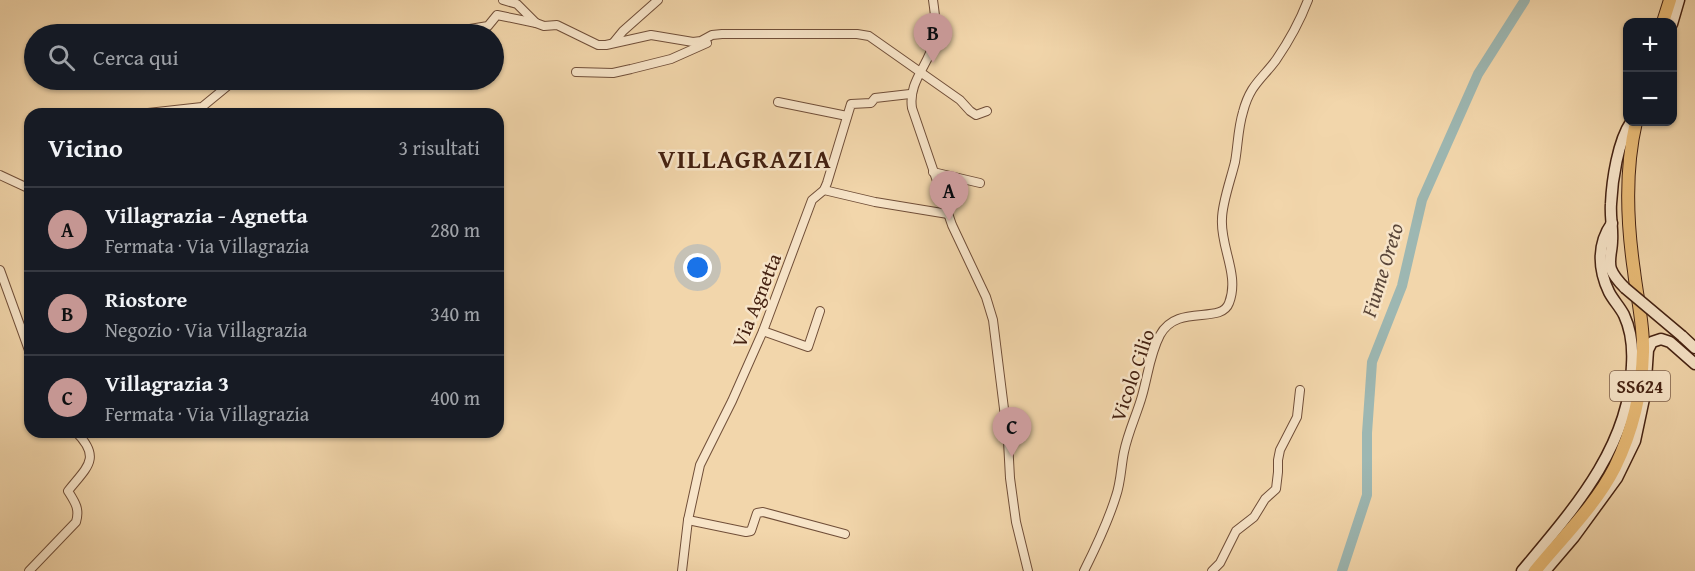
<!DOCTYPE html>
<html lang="it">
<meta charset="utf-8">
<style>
body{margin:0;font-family:"Gentium Book Plus",serif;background:#242831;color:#f1f3f6}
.controls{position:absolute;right:18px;top:18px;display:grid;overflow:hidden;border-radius:12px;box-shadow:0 2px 4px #0004}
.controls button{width:54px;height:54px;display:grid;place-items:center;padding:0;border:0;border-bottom:2px solid #363941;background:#171b24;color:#f1f3f6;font:30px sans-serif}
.you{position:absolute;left:698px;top:268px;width:21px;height:21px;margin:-15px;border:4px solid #fff;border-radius:50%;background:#1a73e8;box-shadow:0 0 0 9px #1a73e833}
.badge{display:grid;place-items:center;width:39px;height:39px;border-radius:50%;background:#c59692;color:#111;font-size:20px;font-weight:700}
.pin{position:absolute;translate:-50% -50px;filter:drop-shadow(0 2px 3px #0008)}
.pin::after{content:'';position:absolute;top:32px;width:21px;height:18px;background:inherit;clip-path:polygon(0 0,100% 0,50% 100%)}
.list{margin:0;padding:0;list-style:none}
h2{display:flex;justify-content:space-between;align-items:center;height:78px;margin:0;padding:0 24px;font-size:26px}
h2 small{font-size:20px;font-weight:400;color:#9ea1a6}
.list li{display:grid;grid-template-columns:39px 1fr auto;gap:18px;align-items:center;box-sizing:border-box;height:84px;padding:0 24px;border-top:2px solid #363941}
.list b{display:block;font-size:22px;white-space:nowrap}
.list p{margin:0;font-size:20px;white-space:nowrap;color:#9ea1a6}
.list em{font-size:20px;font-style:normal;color:#9ea1a6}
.icon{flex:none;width:33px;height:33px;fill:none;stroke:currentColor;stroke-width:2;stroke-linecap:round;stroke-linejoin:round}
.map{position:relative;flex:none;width:1695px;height:571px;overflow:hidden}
.search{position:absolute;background:#171b24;box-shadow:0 2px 4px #0004;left:24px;top:24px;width:480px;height:66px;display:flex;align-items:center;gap:15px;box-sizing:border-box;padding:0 21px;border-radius:33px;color:#9ea1a6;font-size:22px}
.panel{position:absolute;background:#171b24;box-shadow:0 2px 4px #0004;left:24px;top:108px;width:480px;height:330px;border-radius:18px}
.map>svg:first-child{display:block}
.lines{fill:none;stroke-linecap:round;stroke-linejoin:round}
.river{stroke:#9db7b2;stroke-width:10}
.minor-casing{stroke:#704e38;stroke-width:10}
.secondary-casing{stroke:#442111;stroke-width:13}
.primary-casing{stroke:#442111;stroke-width:14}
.minor{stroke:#f7e4c8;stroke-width:8}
.secondary{stroke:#f7e4c8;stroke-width:10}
.primary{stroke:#e9bb76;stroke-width:12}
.secondary-bridge-casing{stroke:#442111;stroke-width:13;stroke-linecap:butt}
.secondary-bridge{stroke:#f7e4c8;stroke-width:10}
.labels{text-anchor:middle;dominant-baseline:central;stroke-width:5;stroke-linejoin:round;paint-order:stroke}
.shield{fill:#f7e4c8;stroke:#7a5c48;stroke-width:1.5}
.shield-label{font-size:18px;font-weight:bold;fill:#442111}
.street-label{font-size:20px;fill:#442111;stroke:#f7e4c8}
.water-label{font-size:21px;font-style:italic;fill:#5a4639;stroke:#f7e4c8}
.district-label{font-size:26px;font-weight:bold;letter-spacing:1.5px;fill:#442111;stroke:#f7e4c8}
</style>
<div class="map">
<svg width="1695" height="571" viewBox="0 0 1695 571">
<rect width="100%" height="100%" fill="#f2d6ab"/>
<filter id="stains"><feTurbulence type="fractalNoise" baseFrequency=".00333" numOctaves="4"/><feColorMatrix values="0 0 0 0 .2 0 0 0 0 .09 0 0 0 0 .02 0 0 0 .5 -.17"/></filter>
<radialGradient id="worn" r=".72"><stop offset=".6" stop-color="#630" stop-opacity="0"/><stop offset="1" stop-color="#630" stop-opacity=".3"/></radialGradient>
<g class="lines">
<!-- river -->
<polyline class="river" points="1342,571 1367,495 1367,433 1372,362 1402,286 1422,200 1478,74 1525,0"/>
<defs>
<g id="minor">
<polyline points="503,0 517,4 536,23 544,26 557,25 598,45 606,45 651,35 693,42 701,41 712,35 722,34 857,34 869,36 960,100 970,111 976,115 987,111"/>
<path d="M 933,0 C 935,14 937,28 934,42 C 928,66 908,82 912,108 L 952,225 L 986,297 L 993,320 L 1008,441 L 1010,478 L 1016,522 L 1028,571"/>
<polyline points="440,34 488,26 497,15 536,23"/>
<polyline points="614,42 623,31 658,0"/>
<polyline points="576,72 613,73 631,69 671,59 707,43"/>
<polyline points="778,102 847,116"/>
<polyline points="139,114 202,107 230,84 246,80"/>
<polyline points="933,172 980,183"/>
<polyline points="0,175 30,189"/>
<polyline points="824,190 875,202 948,214"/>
<polyline points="0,270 30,353"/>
<polyline points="763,331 808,347 820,311"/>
<polyline points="688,520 746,532 751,531 757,513 763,512 845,534"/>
<path d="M 29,571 L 76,522 C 80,509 75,502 68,491 C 87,467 102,458 76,432"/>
<polyline points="682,571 688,520 700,465 732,401 763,331 812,200 824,190 827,183 851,104 871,103 875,98 910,94"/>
<path d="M 1084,571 C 1096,547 1108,522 1116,496 C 1121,482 1121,466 1124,452 C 1128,432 1137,414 1142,396 C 1148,375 1150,354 1160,335 C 1177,303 1221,325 1229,303 C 1240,275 1220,247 1222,219 C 1222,203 1231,179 1235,162 C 1238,145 1238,128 1243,112 C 1250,85 1261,80 1276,60 C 1289,41 1300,21 1308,0"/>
<polyline points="1212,571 1220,563 1236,531 1254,517 1265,499 1276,489 1278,472 1278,460 1280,450 1297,417 1300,390"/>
</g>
<g id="secondary">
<polyline points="1672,24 1679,0"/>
<path d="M 1625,288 C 1620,283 1614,277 1611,269 C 1608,260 1612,251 1612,241 C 1613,229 1610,216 1611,204 C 1612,180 1618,141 1631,122"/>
<polyline points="1682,336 1695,348"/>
<path d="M 1522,571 C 1572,511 1630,447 1632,365 C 1633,349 1631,330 1624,315 C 1620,307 1613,300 1609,292 C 1598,269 1597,244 1612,223"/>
<polyline points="1545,571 1574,537 1617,478 1635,441 1645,394 1648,350 1652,342 1661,339 1670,342 1695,364"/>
</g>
<g id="primary">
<polyline points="1663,22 1670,0"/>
<path d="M 1535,571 C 1562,538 1596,505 1615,467 C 1632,432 1642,391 1643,352 C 1644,325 1637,298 1634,271 C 1627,223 1625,169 1636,122"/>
</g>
</defs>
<!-- minor casing -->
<use href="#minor" class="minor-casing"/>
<!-- secondary casing -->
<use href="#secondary" class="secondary-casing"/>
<!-- primary casing -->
<use href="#primary" class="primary-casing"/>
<!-- minor -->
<use href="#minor" class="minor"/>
<!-- secondary -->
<use href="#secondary" class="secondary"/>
<!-- primary -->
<use href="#primary" class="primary"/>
<defs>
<polyline id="secondary-bridge" points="1625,288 1682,336"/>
</defs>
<!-- secondary-bridge casing -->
<use href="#secondary-bridge" class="secondary-bridge-casing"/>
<!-- secondary-bridge -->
<use href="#secondary-bridge" class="secondary-bridge"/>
</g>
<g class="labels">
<!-- shield labels -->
<rect class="shield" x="1610" y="371" width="60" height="30" rx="4.5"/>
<g class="shield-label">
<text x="1640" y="386">SS624</text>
</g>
<!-- street labels -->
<g class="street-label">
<text transform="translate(756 300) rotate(-68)">Via Agnetta</text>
<text transform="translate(1132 375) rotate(-71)">Vicolo Cilio</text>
</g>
<!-- water labels -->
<g class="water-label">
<text transform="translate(1382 270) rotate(-73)">Fiume Oreto</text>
</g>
<!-- district labels -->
<g class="district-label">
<text x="745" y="158">VILLAGRAZIA</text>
</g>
</g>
<rect width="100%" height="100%" filter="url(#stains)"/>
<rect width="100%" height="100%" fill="url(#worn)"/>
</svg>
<div class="controls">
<button>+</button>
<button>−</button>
</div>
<div class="you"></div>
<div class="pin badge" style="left:949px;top:221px">A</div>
<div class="pin badge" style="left:933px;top:63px">B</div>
<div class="pin badge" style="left:1012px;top:457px">C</div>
<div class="search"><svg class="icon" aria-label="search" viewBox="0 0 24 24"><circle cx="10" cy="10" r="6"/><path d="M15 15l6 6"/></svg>Cerca qui</div>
<section class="panel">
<h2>Vicino<small>3 risultati</small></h2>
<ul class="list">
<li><span class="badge">A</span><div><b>Villagrazia - Agnetta</b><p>Fermata · Via Villagrazia</p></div><em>280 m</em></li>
<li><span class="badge">B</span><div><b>Riostore</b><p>Negozio · Via Villagrazia</p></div><em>340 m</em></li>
<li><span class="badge">C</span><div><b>Villagrazia 3</b><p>Fermata · Via Villagrazia</p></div><em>400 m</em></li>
</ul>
</section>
</div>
